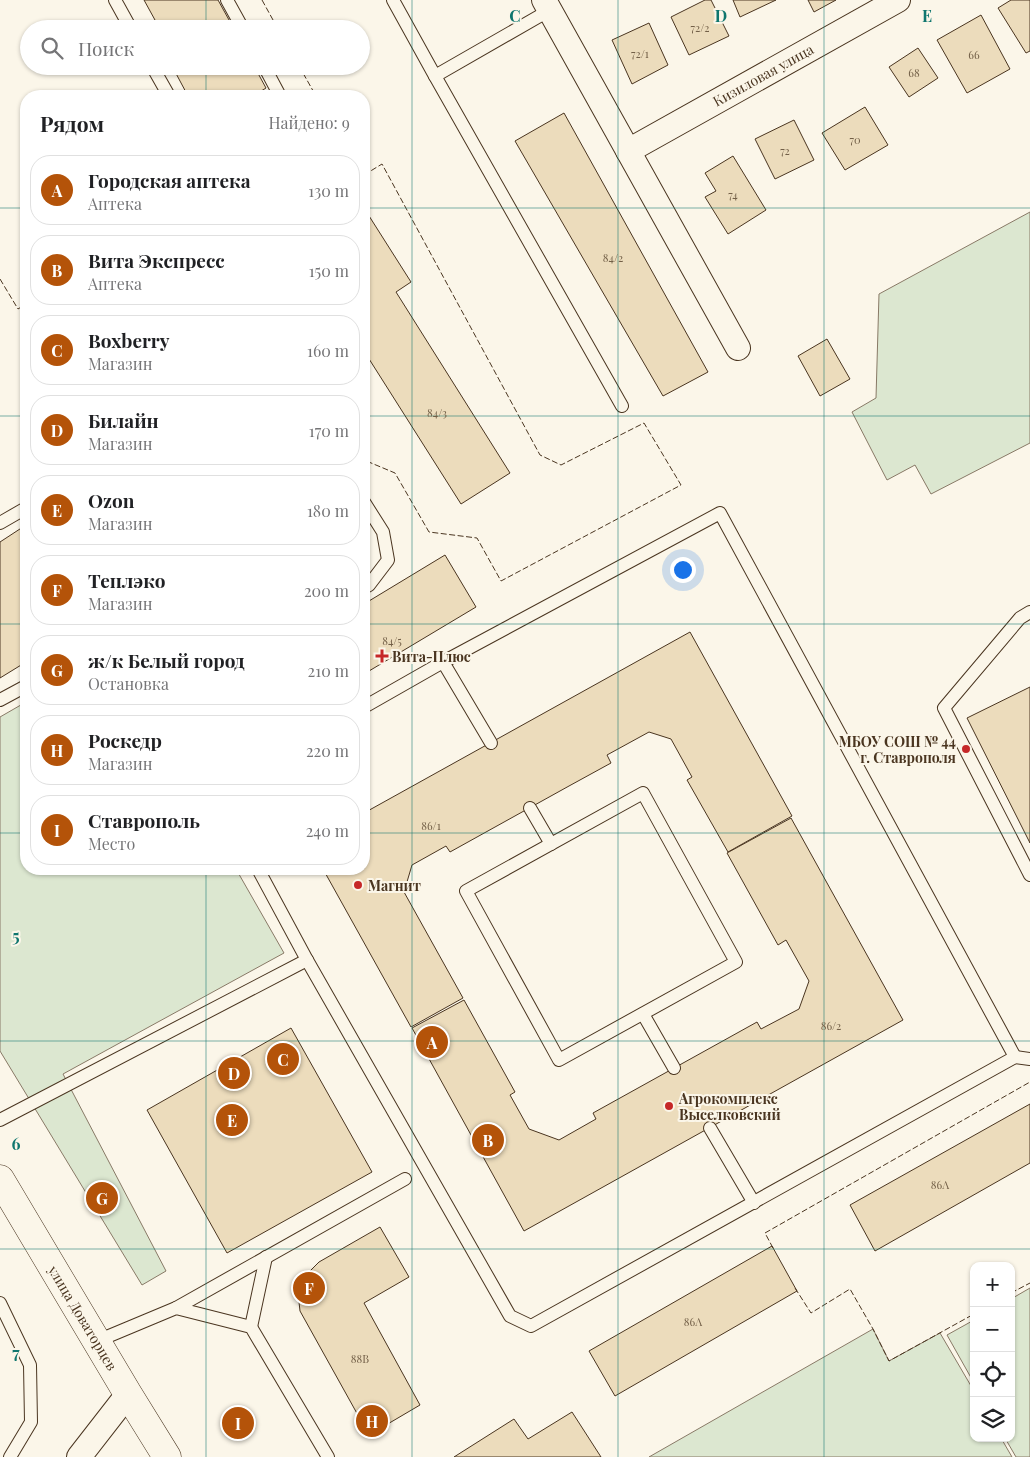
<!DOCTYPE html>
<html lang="ru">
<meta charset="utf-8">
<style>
body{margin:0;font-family:"Playfair Display",serif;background:#f2f2f2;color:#202124}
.controls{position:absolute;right:15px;bottom:15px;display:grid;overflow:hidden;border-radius:10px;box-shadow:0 1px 4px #0004}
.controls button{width:45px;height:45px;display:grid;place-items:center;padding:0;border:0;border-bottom:1px solid #e0e0e0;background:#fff;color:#202124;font:25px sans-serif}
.you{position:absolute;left:682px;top:569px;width:18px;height:18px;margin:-12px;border:4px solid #fff;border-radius:50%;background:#1a73e8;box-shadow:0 0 0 8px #1a73e833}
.badge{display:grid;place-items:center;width:32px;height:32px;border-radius:50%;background:#b45309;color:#fff;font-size:16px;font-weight:700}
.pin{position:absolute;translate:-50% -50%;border:2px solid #fff;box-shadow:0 1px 5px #0006}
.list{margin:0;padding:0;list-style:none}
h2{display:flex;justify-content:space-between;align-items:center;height:65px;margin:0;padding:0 20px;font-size:21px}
h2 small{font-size:16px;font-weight:400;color:#757577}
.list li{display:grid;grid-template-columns:32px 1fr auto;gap:15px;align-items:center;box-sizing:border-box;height:70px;margin:0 10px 10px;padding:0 10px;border:1px solid #e0e0e0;border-radius:20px}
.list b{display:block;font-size:19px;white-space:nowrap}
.list p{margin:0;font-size:16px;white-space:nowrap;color:#757577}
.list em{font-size:16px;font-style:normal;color:#757577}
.icon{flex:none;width:28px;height:28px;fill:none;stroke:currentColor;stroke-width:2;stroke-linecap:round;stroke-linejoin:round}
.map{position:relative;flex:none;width:1030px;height:1457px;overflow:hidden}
.search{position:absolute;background:#fff;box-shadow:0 1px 4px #0004;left:20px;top:20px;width:350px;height:55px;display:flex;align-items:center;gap:12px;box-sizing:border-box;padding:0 18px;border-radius:28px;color:#757577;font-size:19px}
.panel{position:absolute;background:#fff;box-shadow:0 1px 4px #0004;left:20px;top:90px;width:350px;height:785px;border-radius:20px}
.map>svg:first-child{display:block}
.green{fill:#dce7d0;stroke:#887966}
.building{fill:#ecdcbc;stroke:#4a3520}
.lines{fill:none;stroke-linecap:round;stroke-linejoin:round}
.lane-casing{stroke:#4a3520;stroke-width:14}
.street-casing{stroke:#4a3520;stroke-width:26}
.secondary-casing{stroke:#4a3520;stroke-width:29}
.lane{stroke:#fbf6e9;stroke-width:12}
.street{stroke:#fbf6e9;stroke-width:24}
.secondary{stroke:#fbf6e9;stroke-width:28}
.fence{stroke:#4a3520;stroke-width:1;stroke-dasharray:6 2.5;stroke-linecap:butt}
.grid{fill:none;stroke:#0f766e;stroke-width:1;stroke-opacity:0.55}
.poi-dot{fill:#c62828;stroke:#fbf6e9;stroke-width:2}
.labels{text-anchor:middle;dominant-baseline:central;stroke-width:4;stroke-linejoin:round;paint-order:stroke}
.number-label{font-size:11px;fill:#725f47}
.street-label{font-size:14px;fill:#4a3520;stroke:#fbf6e9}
.poi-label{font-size:14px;font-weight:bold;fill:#4a3520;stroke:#fbf6e9;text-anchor:start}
.grid-label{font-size:16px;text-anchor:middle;font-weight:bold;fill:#0f766e;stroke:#fbf6e9;stroke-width:4;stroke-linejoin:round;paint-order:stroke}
</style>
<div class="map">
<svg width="1030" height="1457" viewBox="0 0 1030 1457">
<rect width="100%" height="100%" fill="#fbf6e9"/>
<!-- green -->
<g class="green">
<polygon points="1030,212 1030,443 931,494 915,465 887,480 852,412 876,398 879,294"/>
<polygon points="26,702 26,869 236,869 284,953 63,1074 166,1271 142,1285 0,1051 0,717"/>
<polygon points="1030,1288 1030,1457 1016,1457 1005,1438 1011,1438 1011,1299"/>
<polygon points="974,1320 974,1383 947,1335"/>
<polygon points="873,1329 889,1361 940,1333 974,1391 974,1438 1001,1438 1012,1457 649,1457"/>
</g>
<!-- building -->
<g class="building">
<polygon points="144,0 218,0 234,29 151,29 148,24 155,20"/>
<polygon points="705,0 711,0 729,36 689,55 671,17"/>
<polygon points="733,0 776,0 740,17"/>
<polygon points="808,0 836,0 814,12"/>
<polygon points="1011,0 1030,0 1030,51 1026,53 998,8"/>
<polygon points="981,15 1010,69 967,93 937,40"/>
<polygon points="649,23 668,65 632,84 612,40"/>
<polygon points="918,48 938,78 909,97 889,67"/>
<polygon points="172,66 254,66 266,88 258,93 260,96 188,96"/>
<polygon points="865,107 888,145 845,170 822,133"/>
<polygon points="564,113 708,372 663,396 515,141"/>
<polygon points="794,120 814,160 775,179 755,139"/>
<polygon points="733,156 766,210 728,234 705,197 716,191 705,173"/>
<polygon points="364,208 411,282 396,292 510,473 461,504 364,351"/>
<polygon points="827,339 850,379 820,396 798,356"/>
<polygon points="26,525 26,662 0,678 0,542"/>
<polygon points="445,555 476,607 364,674 364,604"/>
<polygon points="690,632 792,816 728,852 687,780 692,777 671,739 649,732 607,755 611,763 569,786 450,852 446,846 412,865 404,892 463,998 411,1027 323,869 364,869 364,813"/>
<polygon points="1030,687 1030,843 967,718"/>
<polygon points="791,818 903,1020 524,1231 412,1028 464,1000 515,1092 510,1095 529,1129 559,1140 596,1119 593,1113 757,1022 761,1029 799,1009 809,981 786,940 778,945 727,853"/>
<polygon points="291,1028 372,1172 227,1253 147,1110"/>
<polygon points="1030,1104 1030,1163 875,1251 850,1205"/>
<polygon points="380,1227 409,1277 364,1303 420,1405 369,1435 300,1311 298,1293 302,1282 308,1273 319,1262"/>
<polygon points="772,1246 797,1291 615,1396 589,1351"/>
<polygon points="572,1412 601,1457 454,1457 514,1419 528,1439"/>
</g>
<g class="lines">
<defs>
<g id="lane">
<polyline points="115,0 131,29"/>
<polyline points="227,0 243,29"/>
<polyline points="393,0 435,76 550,10"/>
<polyline points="152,66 169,96"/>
<polyline points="264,66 280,96"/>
<polyline points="435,76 622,406"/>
<polyline points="364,502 383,532 388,560 369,585 364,588"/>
<polyline points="0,523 26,508"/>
<polyline points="1030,612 1020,618 944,708 1030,875"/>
<polyline points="443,662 491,743"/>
<polyline points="0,700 26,686"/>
<polygon points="643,793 736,962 559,1060 466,891"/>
<polyline points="530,808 551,844"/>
<polyline points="258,869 307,960 510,1316 531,1326 1015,1057 720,513 443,662 364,707"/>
<polyline points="643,1014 674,1068"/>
<polyline points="1015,1057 1030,1059"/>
<polyline points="0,1120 307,960"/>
<polyline points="710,1128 754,1203"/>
<polyline points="0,1303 30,1365 31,1422 10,1457"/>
<polyline points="176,1308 405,1179"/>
<polyline points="251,1327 266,1257"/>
<polyline points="97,1341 176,1308 251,1327 328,1457"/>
</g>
<g id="street">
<polyline points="544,0 738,348"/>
<polyline points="628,151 898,0"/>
<polyline points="79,1457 128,1394"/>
</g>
<polyline id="secondary" points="0,1179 128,1394 167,1457"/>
</defs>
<!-- lane casing -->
<use href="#lane" class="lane-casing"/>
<!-- street casing -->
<use href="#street" class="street-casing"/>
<!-- secondary casing -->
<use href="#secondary" class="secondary-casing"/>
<!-- lane -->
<use href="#lane" class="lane"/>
<!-- street -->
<use href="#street" class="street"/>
<!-- secondary -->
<use href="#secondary" class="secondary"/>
<!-- fence -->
<g class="fence">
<polyline points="262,0 278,29"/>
<polyline points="299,66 316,96"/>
<polyline points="364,175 382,164 540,455 561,465 644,423 681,485 501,581 477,538 429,532 395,473 364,460"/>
<polyline points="0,279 18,309 26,304"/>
<polyline points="773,1248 765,1233 1030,1082"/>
<polyline points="795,1288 811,1313 850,1289 873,1329 889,1361 974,1314"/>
<polyline points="1011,1293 1030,1283"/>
</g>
</g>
<!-- grid -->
<path class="grid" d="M 206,0 L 206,29M 412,0 L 412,1457M 618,0 L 618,1457M 824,0 L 824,1457M 206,66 L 206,96M 0,208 L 26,208M 364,208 L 1030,208M 0,416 L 26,416M 364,416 L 1030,416M 0,624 L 26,624M 364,624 L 1030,624M 0,833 L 26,833M 364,833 L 1030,833M 206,869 L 206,1457M 0,1041 L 1030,1041M 0,1249 L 1030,1249"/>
<!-- markers -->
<g class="poi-dot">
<path d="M379.5 648.5h5v5h5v5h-5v5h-5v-5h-5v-5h5z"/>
<circle cx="966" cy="749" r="5"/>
<circle cx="358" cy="885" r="5"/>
<circle cx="669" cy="1106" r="5"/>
</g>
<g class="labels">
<!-- number labels -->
<g class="number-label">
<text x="700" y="27">72/2</text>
<text x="640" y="53">72/1</text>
<text x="974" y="54">66</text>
<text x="914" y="72">68</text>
<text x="855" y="139">70</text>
<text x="785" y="150">72</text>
<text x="733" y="194">74</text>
<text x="613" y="257">84/2</text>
<text x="437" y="412">84/3</text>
<text x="392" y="640">84/5</text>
<text x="431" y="825">86/1</text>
<text x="831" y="1025">86/2</text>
<text x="940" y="1184">86А</text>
<text x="693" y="1321">86А</text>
<text x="360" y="1358">88В</text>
</g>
<!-- street labels -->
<g class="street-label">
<text transform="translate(763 75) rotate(-29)">Кизиловая улица</text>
<text transform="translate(83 1318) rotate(59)">улица Доваторцев</text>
</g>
<!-- poi labels -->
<g class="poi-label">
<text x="392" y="656">Вита-Плюс</text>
<text x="956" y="741" text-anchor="end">МБОУ СОШ № 44<tspan x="956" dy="16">г. Ставрополя</tspan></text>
<text x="368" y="885">Магнит</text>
<text x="679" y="1098">Агрокомплекс<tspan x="679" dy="16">Выселковский</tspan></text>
</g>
</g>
<g class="grid-label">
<text x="515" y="22">C</text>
<text x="721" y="22">D</text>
<text x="927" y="22">E</text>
<text x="16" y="942">5</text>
<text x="16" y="1150">6</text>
<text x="16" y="1359">7</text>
</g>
</svg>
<div class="controls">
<button>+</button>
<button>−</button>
<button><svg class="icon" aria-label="locate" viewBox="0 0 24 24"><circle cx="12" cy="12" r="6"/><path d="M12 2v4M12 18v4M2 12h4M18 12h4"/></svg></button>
<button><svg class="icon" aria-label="layers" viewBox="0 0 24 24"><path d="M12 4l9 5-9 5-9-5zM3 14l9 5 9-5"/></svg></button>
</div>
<div class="you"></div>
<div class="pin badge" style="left:432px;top:1042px">A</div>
<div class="pin badge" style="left:488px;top:1140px">B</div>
<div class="pin badge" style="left:283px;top:1059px">C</div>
<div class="pin badge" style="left:234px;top:1073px">D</div>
<div class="pin badge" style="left:232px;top:1120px">E</div>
<div class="pin badge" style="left:309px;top:1288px">F</div>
<div class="pin badge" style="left:102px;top:1198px">G</div>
<div class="pin badge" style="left:372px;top:1421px">H</div>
<div class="pin badge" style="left:238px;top:1423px">I</div>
<div class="search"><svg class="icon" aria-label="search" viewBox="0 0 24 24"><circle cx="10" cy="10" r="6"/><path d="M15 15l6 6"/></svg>Поиск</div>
<section class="panel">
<h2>Рядом<small>Найдено: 9</small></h2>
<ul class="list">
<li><span class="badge">A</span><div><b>Городская аптека</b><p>Аптека</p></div><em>130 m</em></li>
<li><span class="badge">B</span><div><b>Вита Экспресс</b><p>Аптека</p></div><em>150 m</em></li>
<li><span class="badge">C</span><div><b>Boxberry</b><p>Магазин</p></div><em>160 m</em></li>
<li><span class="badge">D</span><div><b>Билайн</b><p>Магазин</p></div><em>170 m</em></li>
<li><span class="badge">E</span><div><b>Ozon</b><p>Магазин</p></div><em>180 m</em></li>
<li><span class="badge">F</span><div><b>Теплэко</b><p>Магазин</p></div><em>200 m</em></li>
<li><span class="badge">G</span><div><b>ж/к Белый город</b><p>Остановка</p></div><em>210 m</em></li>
<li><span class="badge">H</span><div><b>Роскедр</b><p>Магазин</p></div><em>220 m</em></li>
<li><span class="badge">I</span><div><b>Ставрополь</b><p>Место</p></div><em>240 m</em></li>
</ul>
</section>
</div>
